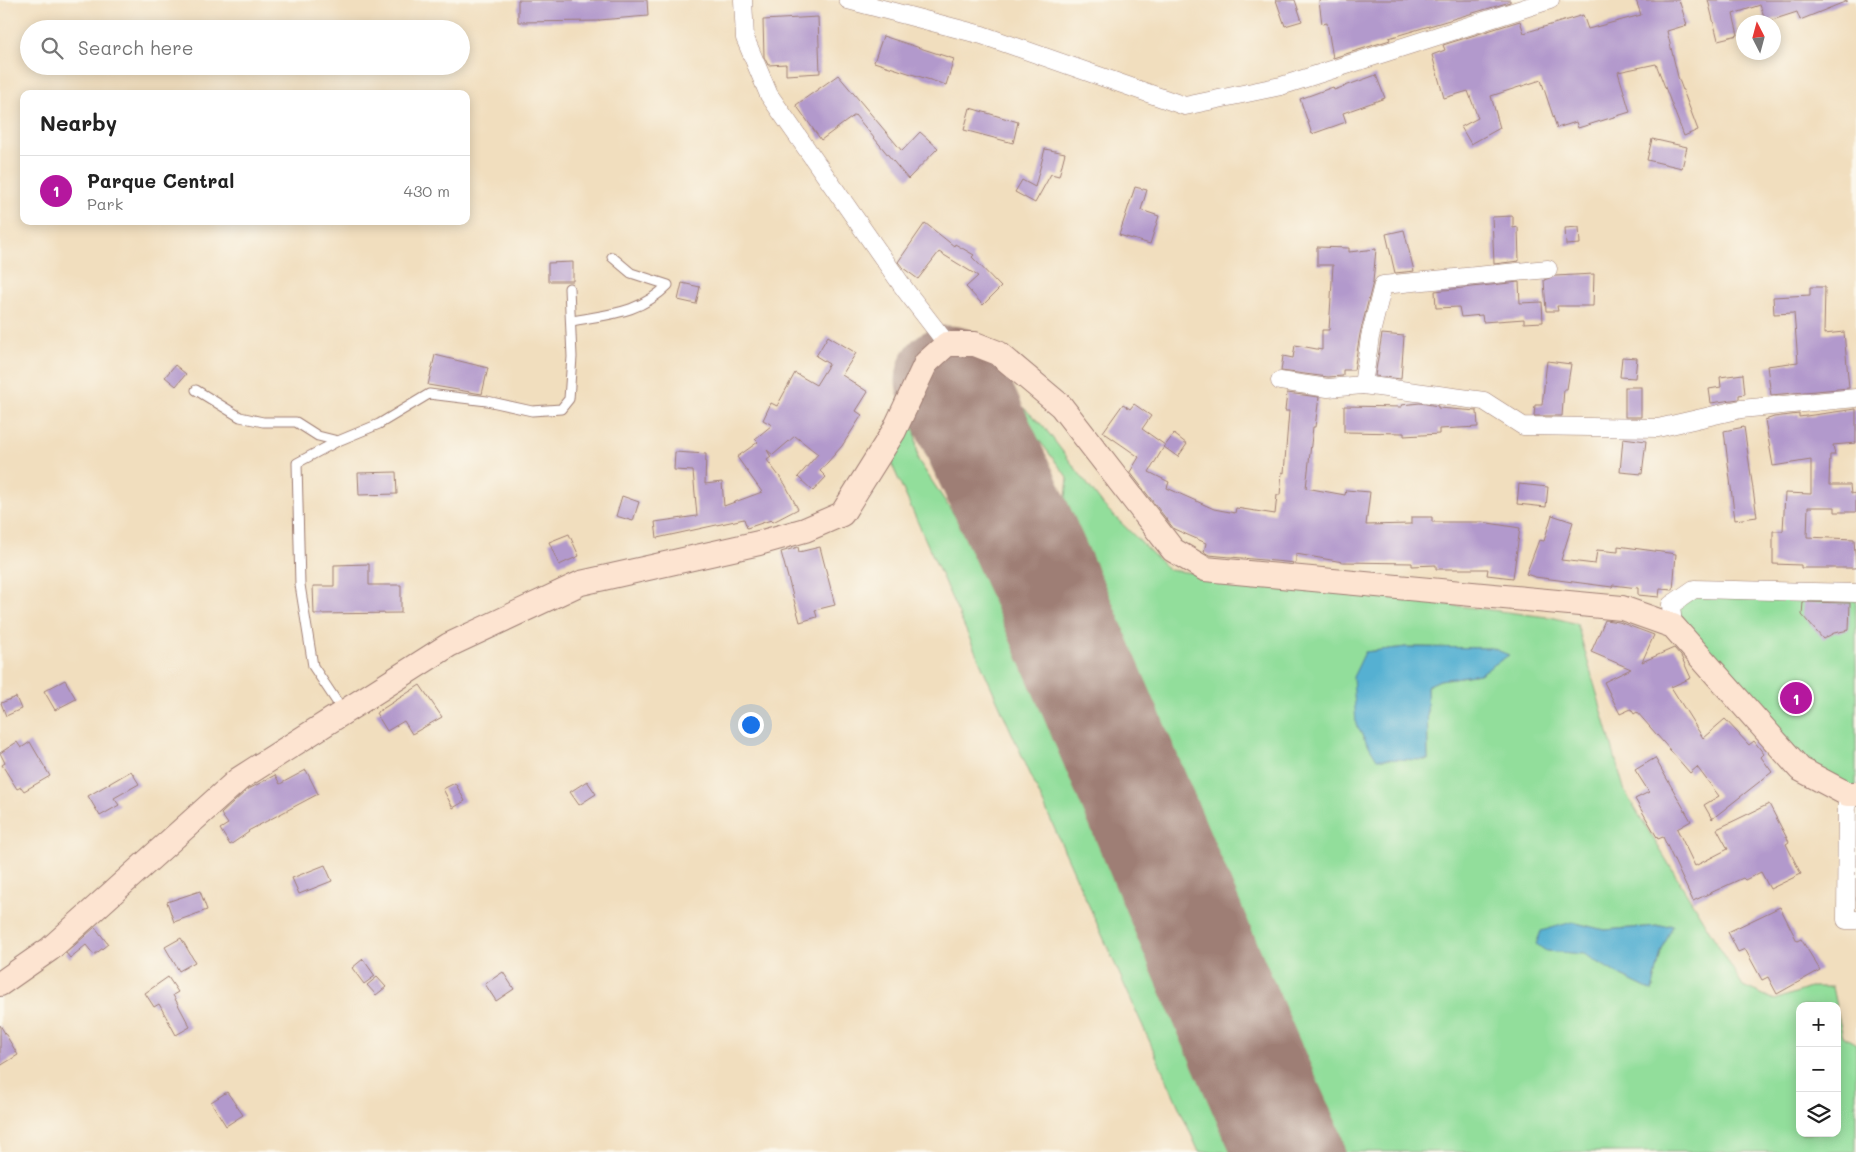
<!DOCTYPE html>
<meta charset="utf-8">
<style>
body{margin:0;font-family:Mali,sans-serif;background:#f6f6f6;color:#222}
.controls{position:absolute;right:15px;bottom:15px;display:grid;overflow:hidden;border-radius:10px;box-shadow:0 2px 12px #0003}
.controls button{width:45px;height:45px;display:grid;place-items:center;padding:0;border:0;border-bottom:1px solid #e0e0e0;background:#fff;color:#222;font:25px sans-serif}
.compass{position:absolute;left:1736px;top:15px;width:45px;height:45px;border-radius:50%;background:#fff;box-shadow:0 2px 12px #0003;rotate:354deg}
.you{position:absolute;left:750px;top:724px;width:18px;height:18px;margin:-12px;border:4px solid #fff;border-radius:50%;background:#1a73e8;box-shadow:0 0 0 8px #1a73e833}
.badge{display:grid;place-items:center;width:32px;height:32px;border-radius:50%;background:#b5179e;color:#fff;font-size:16px;font-weight:700}
.pin{position:absolute;translate:-50% -50%;border:2px solid #fff;box-shadow:0 1px 5px #0006}
.list{margin:0;padding:0;list-style:none}
h2{display:flex;justify-content:space-between;align-items:center;height:65px;margin:0;padding:0 20px;font-size:21px}
h2 small{font-size:16px;font-weight:400;color:#767676}
.list li{display:grid;grid-template-columns:32px 1fr auto;gap:15px;align-items:center;box-sizing:border-box;height:70px;padding:0 20px;border-top:1px solid #e0e0e0}
.list b{display:block;font-size:19px;white-space:nowrap}
.list p{margin:0;font-size:16px;white-space:nowrap;color:#767676}
.list em{font-size:16px;font-style:normal;color:#767676}
.icon{flex:none;width:28px;height:28px;fill:none;stroke:currentColor;stroke-width:2;stroke-linecap:round;stroke-linejoin:round}
.map{position:relative;flex:none;width:1856px;height:1152px;overflow:hidden}
.search{position:absolute;background:#fff;box-shadow:0 2px 12px #0003;left:20px;top:20px;width:450px;height:55px;display:flex;align-items:center;gap:12px;box-sizing:border-box;padding:0 18px;border-radius:28px;color:#767676;font-size:19px}
.panel{position:absolute;background:#fff;box-shadow:0 2px 12px #0003;left:20px;top:90px;width:450px;height:135px;border-radius:10px}
.map>svg:first-child{display:block}
.green{fill:#92de9b;stroke:#6e7e63;fill-rule:evenodd}
.water{fill:#54b0d2;stroke:#4f687e}
.lines{fill:none;stroke-linecap:round;stroke-linejoin:round}
.runway{stroke:#9e7e74;stroke-width:109}
.building{fill:#b299cc}
.lane-casing{stroke:#9e7e74;stroke-width:11}
.street-casing{stroke:#9e7e74;stroke-width:19}
.secondary-casing{stroke:#9e7e74;stroke-width:26}
.lane{stroke:#fff;stroke-width:9}
.street{stroke:#fff;stroke-width:18}
.secondary{stroke:#fde4d1;stroke-width:24}
</style>
<div class="map">
<svg width="1856" height="1152" viewBox="0 0 1856 1152">
<rect width="100%" height="100%" fill="#fbf7ec"/>
<filter id="ink" filterUnits="userSpaceOnUse"><feTurbulence type="fractalNoise" baseFrequency=".02" numOctaves="2"/><feDisplacementMap in="SourceGraphic" scale="10" xChannelSelector="R" yChannelSelector="G"/><feConvolveMatrix kernelMatrix="1 2 1 2 8 2 1 2 1" color-interpolation-filters="sRGB"/></filter>
<filter id="wash" filterUnits="userSpaceOnUse"><feTurbulence type="fractalNoise" baseFrequency=".0096" numOctaves="4" result="noise"/><feDisplacementMap in="SourceGraphic" scale="20" xChannelSelector="R" yChannelSelector="G"/><feGaussianBlur stdDeviation="1.12" result="paint"/><feColorMatrix in="noise" values="0 0 0 0 0 0 0 0 0 0 0 0 0 0 0 0 0 1.4 0 .05"/><feComposite in="paint" operator="in"/></filter>
<g filter="url(#wash)">
<rect width="100%" height="100%" fill="#f1debe"/>
<!-- green -->
<g class="green">
<path d="M 949,368 L 980,374 L 1008,393 L 1044,427 L 1104,506 L 1169,570 L 1555,618 L 1577,624 L 1625,792 L 1743,986 L 1775,1000 L 1812,987 L 1832,987 L 1836,1006 L 1800,1006 L 1800,1133 L 1837,1133 L 1837,1011 L 1843,1036 L 1856,1044 L 1856,1152 L 1324,1152 L 1060,555 L 1068,478 L 1010,402 L 965,373 L 936,376 L 925,398 L 915,429 L 918,460 L 997,580 L 1006,588 L 1258,1152 L 1199,1152 L 889,458 L 927,375 ZM 1406,647 L 1492,648 L 1508,655 L 1480,674 L 1440,680 L 1427,686 L 1428,760 L 1377,758 L 1365,652 ZM 1572,922 L 1604,930 L 1672,925 L 1661,952 L 1652,991 L 1621,976 L 1584,953 L 1546,951 Z"/>
<polygon points="1694,589 1856,593 1856,794 1800,769 1671,605"/>
</g>
<!-- water -->
<g class="water">
<polygon points="1406,647 1492,648 1509,655 1480,674 1440,680 1427,686 1428,760 1377,759 1356,725 1353,677 1365,652"/>
<polygon points="1572,922 1604,930 1673,925 1661,952 1652,991 1621,976 1584,954 1546,951 1536,944 1541,931"/>
</g>
<g class="lines">
<!-- runway -->
<path class="runway" d="M 950,380 C 1074,632 1173,896 1290,1152"/>
</g>
<g id="blocks">
<!-- building -->
<g class="building">
<polygon points="518,0 647,0 648,16 599,20 599,21 518,22"/>
<polygon points="1276,0 1295,0 1302,21 1285,26"/>
<polygon points="1319,0 1510,0 1510,2 1389,38 1390,40 1333,58 1327,23 1322,24"/>
<polygon points="1636,0 1679,0 1687,25 1667,31 1678,77 1698,130 1684,136 1656,64 1618,72 1630,112 1578,128 1576,122 1557,128 1541,80 1491,96 1500,128 1471,144 1461,127 1478,118 1468,91 1444,98 1432,55 1445,50 1443,45 1520,21 1524,33 1583,15 1588,29 1641,15"/>
<polygon points="1708,0 1847,0 1847,1 1800,20 1797,12 1766,22 1760,5 1733,14 1738,35 1718,40"/>
<polygon points="818,17 820,73 786,75 786,64 768,65 764,57 763,20"/>
<polygon points="883,36 954,59 946,85 874,62"/>
<polygon points="838,75 902,151 920,132 938,148 908,179 855,115 821,140 796,105"/>
<polygon points="1376,75 1385,98 1343,113 1346,122 1312,134 1300,99 1333,87 1334,90"/>
<polygon points="970,108 1018,122 1013,143 964,130"/>
<polygon points="1652,139 1687,147 1682,168 1647,160"/>
<polygon points="1045,149 1065,153 1059,176 1051,174 1035,203 1015,192 1022,180 1035,187"/>
<polygon points="1135,187 1147,190 1141,210 1159,216 1150,244 1119,235"/>
<polygon points="1513,216 1513,228 1518,227 1519,261 1494,264 1492,217"/>
<polygon points="925,223 954,246 955,244 974,255 972,257 1001,287 983,305 966,287 978,276 939,252 918,279 903,268 898,262"/>
<polygon points="1579,227 1580,244 1566,245 1565,228"/>
<polygon points="1404,230 1414,271 1395,273 1386,234"/>
<polygon points="1317,247 1349,248 1349,252 1376,249 1373,282 1360,334 1354,370 1343,370 1343,376 1328,377 1281,371 1283,356 1293,358 1295,345 1322,350 1322,330 1329,330 1333,265 1317,265"/>
<polygon points="573,262 573,281 548,281 548,263"/>
<polygon points="1594,274 1593,306 1557,306 1558,311 1546,311 1544,280 1555,276"/>
<polygon points="1519,282 1520,303 1542,302 1543,322 1524,323 1524,319 1483,322 1482,315 1461,317 1459,307 1436,308 1435,291"/>
<polygon points="682,283 700,287 696,304 678,300"/>
<polygon points="1810,287 1825,287 1824,334 1844,332 1849,388 1771,395 1767,366 1798,362 1794,313 1774,314 1773,297 1810,295"/>
<polygon points="1382,334 1404,336 1401,379 1375,376"/>
<polygon points="828,336 856,353 842,375 868,392 856,411 862,415 842,446 820,471 826,477 813,491 798,477 818,454 795,436 773,455 767,450 771,457 767,460 785,484 798,509 773,522 771,520 747,528 744,519 657,538 655,522 697,516 693,471 674,470 675,452 706,454 705,484 722,482 724,506 762,492 737,457 758,442 755,439 772,425 763,420 771,403 777,406 795,373 816,385 829,364 816,356"/>
<polygon points="435,355 488,368 482,394 428,385"/>
<polygon points="1622,357 1637,358 1635,378 1620,377"/>
<polygon points="1547,361 1571,364 1567,389 1564,389 1562,416 1534,416 1535,405 1542,405"/>
<polygon points="175,365 186,374 176,386 165,377"/>
<polygon points="1743,374 1745,394 1739,395 1739,399 1711,403 1709,389 1721,387 1720,377"/>
<rect x="1625" y="387" width="16" height="30"/>
<polygon points="1287,393 1319,397 1315,427 1313,427 1306,488 1345,495 1346,490 1370,492 1366,525 1411,524 1411,517 1432,517 1432,522 1482,522 1520,528 1513,578 1487,575 1488,569 1436,569 1436,565 1412,566 1412,563 1343,562 1296,554 1296,563 1209,555 1204,552 1206,543 1174,529 1130,472 1139,457 1103,432 1123,404 1130,409 1134,404 1151,416 1142,429 1165,445 1149,472 1169,482 1167,488 1214,509 1235,513 1236,508 1275,514 1277,495 1280,495 1282,472 1284,473 1289,411 1285,411"/>
<polygon points="1420,403 1438,406 1438,408 1477,411 1478,427 1439,429 1439,434 1404,436 1404,433 1344,432 1344,406 1402,407 1401,405"/>
<polygon points="1856,409 1856,443 1833,445 1835,455 1830,455 1829,485 1850,485 1851,494 1856,493 1856,512 1835,512 1835,507 1808,507 1807,537 1854,539 1856,568 1801,568 1801,565 1773,564 1773,531 1783,531 1785,493 1811,494 1811,460 1773,466 1765,420 1774,417 1799,414 1799,417"/>
<polygon points="1744,427 1757,517 1735,520 1724,431"/>
<polygon points="1174,434 1187,444 1178,457 1164,447"/>
<polygon points="1623,438 1646,441 1642,474 1620,472"/>
<polygon points="396,472 397,494 359,495 358,473"/>
<polygon points="1519,484 1548,487 1546,507 1517,504"/>
<polygon points="622,496 639,502 633,521 616,516"/>
<polygon points="1552,515 1573,522 1561,560 1595,564 1597,550 1618,552 1618,546 1676,554 1673,590 1660,589 1659,597 1638,595 1638,588 1613,585 1612,587 1535,577 1526,574 1539,540 1544,541"/>
<polygon points="569,534 579,556 559,565 549,542"/>
<polygon points="798,547 799,552 820,547 835,605 815,610 817,617 800,622 781,552"/>
<polygon points="369,564 369,585 401,585 401,613 314,614 313,586 334,586 334,565"/>
<polygon points="1803,602 1850,603 1849,630 1834,633 1823,639 1802,615"/>
<polygon points="1605,620 1619,622 1654,635 1642,662 1674,648 1681,656 1691,678 1671,687 1703,738 1725,719 1749,745 1754,741 1764,754 1761,757 1772,772 1712,819 1704,805 1719,796 1697,767 1690,773 1637,712 1634,714 1631,709 1620,714 1604,682 1631,669 1591,652"/>
<polygon points="65,680 76,699 55,710 44,691"/>
<polygon points="420,685 442,717 412,734 404,721 387,731 376,713"/>
<polygon points="16,697 21,709 6,716 1,703"/>
<polygon points="17,742 21,748 30,742 50,776 24,791 21,787 17,789 2,765 5,763 0,753"/>
<polygon points="1655,758 1691,821 1677,829 1695,866 1728,849 1717,829 1769,804 1789,842 1786,844 1801,874 1770,889 1761,872 1745,880 1743,878 1693,901 1663,837 1658,839 1635,799 1649,792 1635,770"/>
<polygon points="306,770 318,794 248,831 249,832 230,845 220,829 228,824 221,814 247,790 275,775 280,784"/>
<polygon points="131,771 139,784 114,798 119,805 100,816 88,796"/>
<polygon points="587,781 596,794 579,805 570,792"/>
<polygon points="455,783 465,801 453,808 443,789"/>
<polygon points="325,865 332,881 299,894 292,878"/>
<polygon points="200,891 207,910 174,922 167,902"/>
<polygon points="1780,907 1797,941 1801,939 1820,970 1777,994 1768,977 1762,980 1745,949 1738,952 1728,932"/>
<polygon points="95,927 108,944 94,955 86,945 70,958 66,953"/>
<polygon points="181,938 195,962 179,971 165,947"/>
<polygon points="363,959 375,976 364,984 352,968"/>
<polygon points="503,972 514,989 496,1001 485,984"/>
<polygon points="168,977 178,992 173,995 190,1027 176,1035 159,1004 154,1007 145,993"/>
<polygon points="377,977 386,987 376,995 367,985"/>
<polygon points="0,1025 18,1055 0,1066"/>
<polygon points="227,1092 243,1115 226,1126 211,1102"/>
</g>
</g>
</g>
<g filter="url(#ink)">
<use href="#blocks" fill-opacity="0" stroke="#9e7e74" stroke-width="1"/>
<g class="lines">
<defs>
<g id="lane">
<path d="M 572,321 C 609,314 639,314 668,285 L 631,273 L 612,257"/>
<polyline points="196,390 240,417 263,422 296,422 318,436 338,441"/>
<polyline points="343,711 313,666 300,585 297,463 338,441 379,424 429,394 487,401 532,411 561,409 569,399 572,357 569,288"/>
</g>
<g id="street">
<polyline points="743,0 745,38 769,95 906,291 947,344"/>
<polyline points="848,0 982,35 1185,106 1281,86 1550,0"/>
<polyline points="1280,381 1328,388 1363,385 1484,401 1523,426 1658,428 1741,409 1856,398"/>
<polyline points="1363,385 1370,337 1383,285 1548,269"/>
<polyline points="1673,626 1671,605 1694,589 1856,593"/>
<polyline points="1847,794 1846,920 1856,920"/>
</g>
<polyline id="secondary" points="0,984 50,949 239,779 449,645 581,583 759,543 805,530 842,514 894,431 926,363 947,344 975,344 998,353 1061,406 1173,550 1205,569 1622,608 1673,626 1800,769 1847,794 1856,794"/>
</defs>
<!-- lane casing -->
<use href="#lane" class="lane-casing"/>
<!-- street casing -->
<use href="#street" class="street-casing"/>
<!-- secondary casing -->
<use href="#secondary" class="secondary-casing"/>
<!-- lane -->
<use href="#lane" class="lane"/>
<!-- street -->
<use href="#street" class="street"/>
<!-- secondary -->
<use href="#secondary" class="secondary"/>
</g>
</g>
</svg>
<div class="controls">
<button>+</button>
<button>−</button>
<button><svg class="icon" aria-label="layers" viewBox="0 0 24 24"><path d="M12 4l9 5-9 5-9-5zM3 14l9 5 9-5"/></svg></button>
</div>
<svg class="compass" viewBox="-18 -18 36 36"><path d="M0-13l5 13h-10z" fill="#e53935"/><path d="M0 13l5-13h-10z" fill="#767676"/></svg>
<div class="you"></div>
<div class="pin badge" style="left:1796px;top:698px">1</div>
<div class="search"><svg class="icon" aria-label="search" viewBox="0 0 24 24"><circle cx="10" cy="10" r="6"/><path d="M15 15l6 6"/></svg>Search here</div>
<section class="panel">
<h2>Nearby<small></small></h2>
<ul class="list">
<li><span class="badge">1</span><div><b>Parque Central</b><p>Park</p></div><em>430 m</em></li>
</ul>
</section>
</div>
